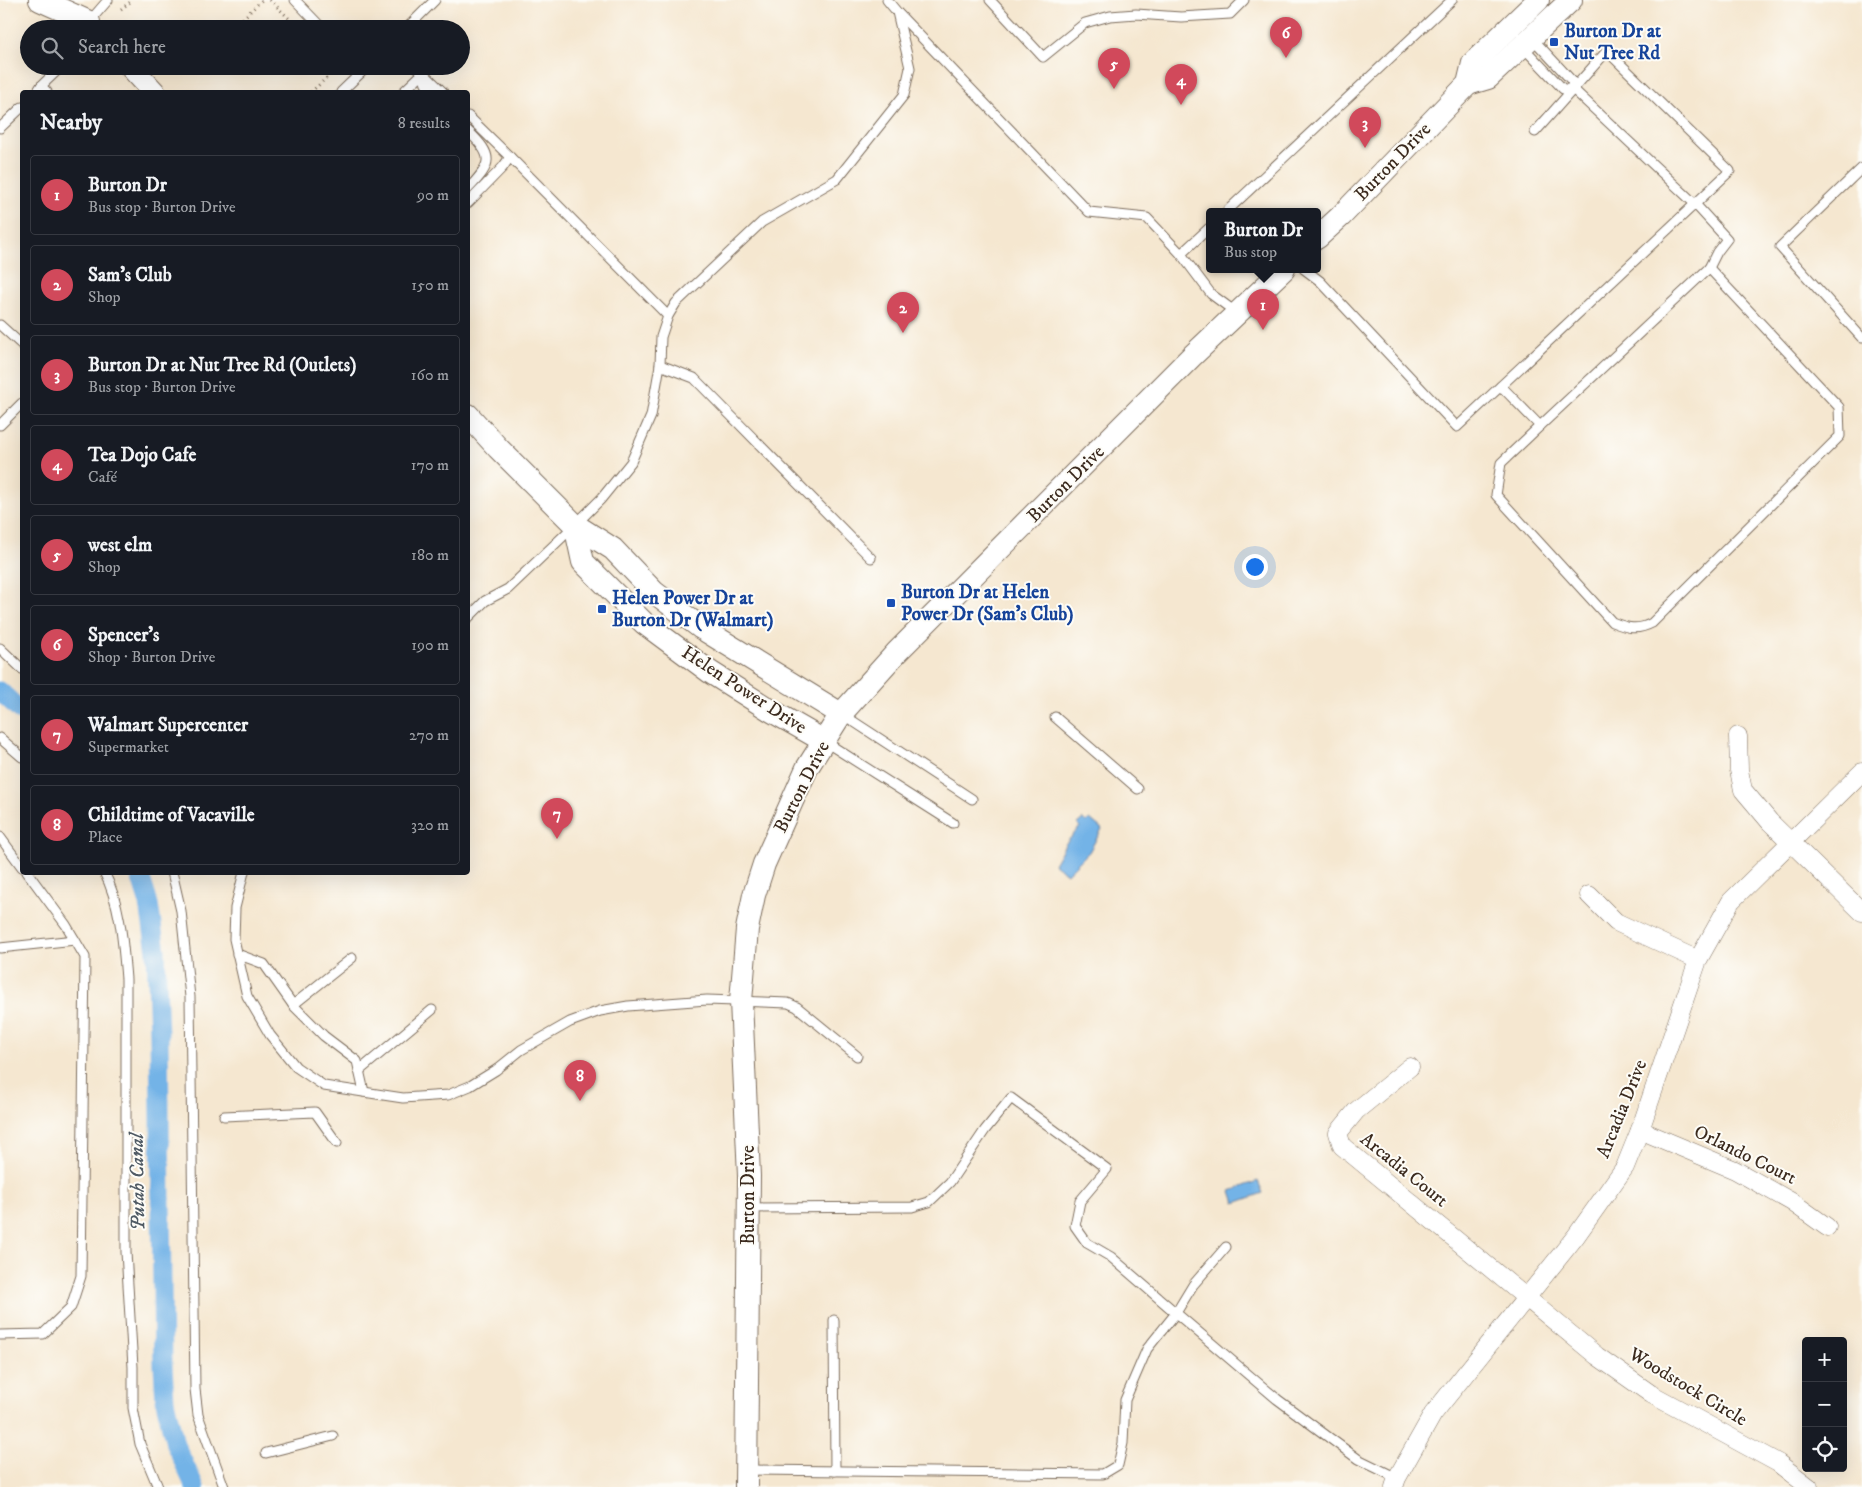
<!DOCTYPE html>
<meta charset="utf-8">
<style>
body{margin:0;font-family:"IM FELL DW Pica",serif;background:#20242c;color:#f1f3f6}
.controls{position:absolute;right:15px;bottom:15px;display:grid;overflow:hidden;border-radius:5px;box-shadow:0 5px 20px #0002}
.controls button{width:45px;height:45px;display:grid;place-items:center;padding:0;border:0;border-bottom:1px solid #363941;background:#171b24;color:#f1f3f6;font:25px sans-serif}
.you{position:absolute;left:1254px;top:566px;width:18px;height:18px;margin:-12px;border:4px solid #fff;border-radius:50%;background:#1a73e8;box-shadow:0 0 0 8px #1a73e833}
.badge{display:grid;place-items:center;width:32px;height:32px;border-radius:50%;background:#d1495b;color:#fff;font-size:16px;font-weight:700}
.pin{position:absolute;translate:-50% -41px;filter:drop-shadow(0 1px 2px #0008)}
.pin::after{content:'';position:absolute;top:26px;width:18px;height:15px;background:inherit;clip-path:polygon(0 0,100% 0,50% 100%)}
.popup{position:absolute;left:1206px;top:208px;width:115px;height:65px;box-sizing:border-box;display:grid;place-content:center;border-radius:5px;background:#171b24;filter:drop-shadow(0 1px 4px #0005);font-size:16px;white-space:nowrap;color:#9ea1a6}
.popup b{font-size:19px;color:#f1f3f6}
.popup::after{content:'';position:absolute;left:50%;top:100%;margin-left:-10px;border:10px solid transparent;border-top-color:#171b24}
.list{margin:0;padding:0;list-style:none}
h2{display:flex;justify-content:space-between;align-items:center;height:65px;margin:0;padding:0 20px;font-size:21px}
h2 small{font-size:16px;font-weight:400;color:#9ea1a6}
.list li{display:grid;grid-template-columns:32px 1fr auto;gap:15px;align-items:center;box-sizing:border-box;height:80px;margin:0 10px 10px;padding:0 10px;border:1px solid #363941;border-radius:5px}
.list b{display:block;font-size:19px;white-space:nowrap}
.list p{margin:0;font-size:16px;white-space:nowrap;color:#9ea1a6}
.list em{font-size:16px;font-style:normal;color:#9ea1a6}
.icon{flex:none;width:28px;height:28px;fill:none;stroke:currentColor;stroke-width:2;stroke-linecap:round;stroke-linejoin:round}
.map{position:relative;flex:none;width:1862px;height:1487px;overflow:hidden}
.search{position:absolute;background:#171b24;box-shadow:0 5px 20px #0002;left:20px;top:20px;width:450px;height:55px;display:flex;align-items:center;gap:12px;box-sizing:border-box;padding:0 18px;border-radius:28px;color:#9ea1a6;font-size:19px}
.panel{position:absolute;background:#171b24;box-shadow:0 5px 20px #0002;left:20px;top:90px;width:450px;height:785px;border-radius:5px}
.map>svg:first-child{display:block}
.water{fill:#73b3e7;stroke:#576e82}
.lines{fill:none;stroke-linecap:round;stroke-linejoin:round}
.canal{stroke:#73b3e7;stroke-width:19}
.service-casing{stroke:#7c6c5c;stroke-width:11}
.minor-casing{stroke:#7c6c5c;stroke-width:19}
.tertiary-casing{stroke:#7c6c5c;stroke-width:24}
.path{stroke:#7c6c5c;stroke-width:3;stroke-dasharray:1 4;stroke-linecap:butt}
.service{stroke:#fff;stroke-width:9}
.minor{stroke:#fff;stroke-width:18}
.tertiary{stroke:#fff;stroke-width:22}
.transit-dot{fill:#1a4fb4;stroke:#fdfcf7;stroke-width:2}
.labels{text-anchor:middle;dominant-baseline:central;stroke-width:4;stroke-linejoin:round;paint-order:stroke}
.transit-label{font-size:19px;font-weight:bold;fill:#164399;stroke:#fdfcf7;text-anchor:start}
.street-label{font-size:19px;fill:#3b2a1e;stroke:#fdfcf7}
.water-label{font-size:20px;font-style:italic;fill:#4f5a64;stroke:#fdfcf7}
</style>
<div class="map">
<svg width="1862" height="1487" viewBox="0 0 1862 1487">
<rect width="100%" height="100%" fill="#fdfcf7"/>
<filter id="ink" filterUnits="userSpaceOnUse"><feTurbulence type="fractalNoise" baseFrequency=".02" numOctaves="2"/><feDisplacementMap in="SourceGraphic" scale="10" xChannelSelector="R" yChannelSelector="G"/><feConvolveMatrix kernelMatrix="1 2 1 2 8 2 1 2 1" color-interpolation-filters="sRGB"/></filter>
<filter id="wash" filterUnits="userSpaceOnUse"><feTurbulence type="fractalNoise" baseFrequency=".0096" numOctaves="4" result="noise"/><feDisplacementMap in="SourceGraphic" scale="20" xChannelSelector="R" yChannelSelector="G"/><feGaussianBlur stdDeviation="1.12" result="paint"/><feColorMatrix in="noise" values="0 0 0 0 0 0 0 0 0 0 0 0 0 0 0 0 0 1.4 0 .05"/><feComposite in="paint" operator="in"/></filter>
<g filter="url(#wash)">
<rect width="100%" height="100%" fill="#f5e7d0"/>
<!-- water -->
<g class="water">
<polygon points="1083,819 1086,822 1090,819 1102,829 1089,852 1067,874 1054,864 1066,843 1080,827 1077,824"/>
<polygon points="1258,1181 1263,1193 1235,1203 1231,1191"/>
</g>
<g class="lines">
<!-- canal -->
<g class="canal">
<polyline points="0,691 22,712"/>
<polyline points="139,872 149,904 156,951 159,1035 163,1365 165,1401 175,1444 195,1487"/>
</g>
</g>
</g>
<g filter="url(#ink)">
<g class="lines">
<defs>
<g id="service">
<polyline points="295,0 323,29"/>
<polyline points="990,0 1043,57 1085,23 1110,16 1136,14 1181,17 1230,14 1244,0"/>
<polyline points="898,13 1089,212 1147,218 1181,254 1211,294 1238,314"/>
<polyline points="89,22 108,0"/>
<polyline points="406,29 435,0"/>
<polyline points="1532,38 1572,81 1573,89"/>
<polyline points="1523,47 1563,89 1573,89 1695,204 1730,171 1607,51 1535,132"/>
<polyline points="416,66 443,92"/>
<polyline points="423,74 429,92"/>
<polyline points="41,86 62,66"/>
<polyline points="37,92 41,86 47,92"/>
<polyline points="341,92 368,66"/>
<polyline points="403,92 423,73"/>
<polyline points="468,116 510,157 503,167 468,203"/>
<polyline points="0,128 22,107"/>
<path d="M 468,131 C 494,156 493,163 468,189"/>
<polyline points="510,157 668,316"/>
<polyline points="1862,168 1780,247 1862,338"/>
<polyline points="1227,211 1452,0"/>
<polyline points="1181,254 1209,228"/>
<polyline points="1304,269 1320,281 1457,427 1695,204 1727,239 1717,252 1709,268"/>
<polyline points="0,325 22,345"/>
<polyline points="660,365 694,378 871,558"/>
<path d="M 1501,386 L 1540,426 L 1709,268 L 1839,407 L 1840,436 L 1652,623 C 1637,631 1627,628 1612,622 L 1496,495 L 1501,463 L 1540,426"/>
<polyline points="0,425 22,403"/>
<polyline points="468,618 485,601 508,589 575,525 601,499 631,462 651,416 660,365 661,337 668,316 676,303 762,222 837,179 904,95 910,68 897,12 887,0"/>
<polyline points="0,648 22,669"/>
<polyline points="842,714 972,799"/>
<polyline points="1055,717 1138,789"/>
<polyline points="0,738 22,757"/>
<polyline points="824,741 953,823"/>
<polyline points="0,837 22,867"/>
<path d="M 104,872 C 121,905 123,944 126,979 L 126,1252 L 133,1367 L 133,1408 L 140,1444 L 158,1487"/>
<polyline points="172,872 181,911 190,997 195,1389 198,1415 224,1487"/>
<polyline points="244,872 235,908 234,939 247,996 270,1035 296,1067 324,1086 403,1098 448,1095 470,1086 496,1070 521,1050 570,1022 600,1011 628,1006 707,1000 788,1003 797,1007 857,1056"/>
<polyline points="0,948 75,940"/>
<polyline points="237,954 264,964 293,1005 324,1036 357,1061 364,1092"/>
<polyline points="293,1005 352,958"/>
<polyline points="359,1071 432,1010"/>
<polyline points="224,1116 315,1112 337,1143"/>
<polyline points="749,1208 912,1207 929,1202 950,1182 985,1130 1011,1098 1107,1169 1080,1201 1075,1226 1087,1243 1111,1257 1176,1313 1193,1285 1226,1247"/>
<polyline points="834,1320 835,1471"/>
<polyline points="0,1335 43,1334 71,1307 81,1276 85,957 66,925 27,872"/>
<polyline points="266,1453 333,1436"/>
<polyline points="746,1470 1103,1474 1118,1465 1123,1443 1125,1400 1147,1349 1176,1313 1277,1399 1358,1459 1397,1478"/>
</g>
<g id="minor">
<polyline points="1738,736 1739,770 1743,790 1770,822 1862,912"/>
<polyline points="1589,895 1616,922 1698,960"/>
<polyline points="1410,1067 1356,1111 1338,1133 1342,1146 1597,1356 1651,1394 1778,1463 1809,1487"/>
<polyline points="1640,1130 1735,1170 1792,1202 1827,1227"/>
<polyline points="1394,1487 1397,1478 1433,1414 1576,1236 1625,1167 1640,1130 1698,960 1731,901 1862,772"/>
</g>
<g id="tertiary">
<polyline points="40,0 89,22"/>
<polyline points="130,66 154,92"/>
<polyline points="1468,84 1488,78 1571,0"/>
<polyline points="1317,238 1341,216 1468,84 1473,63 1538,0"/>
<polyline points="468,415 498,448 575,525 613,549 654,592 701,628 841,714"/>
<polyline points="575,525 583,562 644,623 710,672 770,710 824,741"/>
<polyline points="746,1487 749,1176 741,1001 747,929 754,895 764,864 807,768 841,714 896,653 1192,356 1284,269"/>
</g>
</defs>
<!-- service casing -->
<use href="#service" class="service-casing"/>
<!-- minor casing -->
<use href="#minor" class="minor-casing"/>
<!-- tertiary casing -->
<use href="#tertiary" class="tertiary-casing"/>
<!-- path -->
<g class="path">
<polyline points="270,0 300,29"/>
<polyline points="121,9 133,0"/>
<polyline points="232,29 262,0"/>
<polyline points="311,92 332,73 333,66"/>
</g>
<!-- service -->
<use href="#service" class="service"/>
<!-- minor -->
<use href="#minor" class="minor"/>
<!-- tertiary -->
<use href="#tertiary" class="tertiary"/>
</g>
</g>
<!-- markers -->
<g class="transit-dot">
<rect x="1549" y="37" width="10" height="10" rx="2.5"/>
<rect x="886" y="598" width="10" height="10" rx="2.5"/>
<rect x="597" y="604" width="10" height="10" rx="2.5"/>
</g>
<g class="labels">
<!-- transit labels -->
<g class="transit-label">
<text x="1564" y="31">Burton Dr at<tspan x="1564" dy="22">Nut Tree Rd</tspan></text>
<text x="901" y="592">Burton Dr at Helen<tspan x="901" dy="22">Power Dr (Sam's Club)</tspan></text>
<text x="612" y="598">Helen Power Dr at<tspan x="612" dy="22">Burton Dr (Walmart)</tspan></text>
</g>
<!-- street labels -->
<g class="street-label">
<text transform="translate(1393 162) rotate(-46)">Burton Drive</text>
<text transform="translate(1066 484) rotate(-45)">Burton Drive</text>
<text transform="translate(744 690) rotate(33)">Helen Power Drive</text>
<text transform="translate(802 787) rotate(-63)">Burton Drive</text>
<text transform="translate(1622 1109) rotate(-68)">Arcadia Drive</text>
<text transform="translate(1745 1155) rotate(26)">Orlando Court</text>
<text transform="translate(1404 1170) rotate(39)">Arcadia Court</text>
<text transform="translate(748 1195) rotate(-90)">Burton Drive</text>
<text transform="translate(1688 1387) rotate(31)">Woodstock Circle</text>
</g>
<!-- water labels -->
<g class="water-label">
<text transform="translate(138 1182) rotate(-91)">Putah Canal</text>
</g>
</g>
</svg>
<div class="controls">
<button>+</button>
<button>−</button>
<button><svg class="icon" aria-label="locate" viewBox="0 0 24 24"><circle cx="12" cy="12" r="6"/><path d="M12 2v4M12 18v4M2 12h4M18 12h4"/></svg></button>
</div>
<div class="you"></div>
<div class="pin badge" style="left:1263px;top:330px">1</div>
<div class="popup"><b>Burton Dr</b>Bus stop</div>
<div class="pin badge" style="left:903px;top:333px">2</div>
<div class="pin badge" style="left:1365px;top:148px">3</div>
<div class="pin badge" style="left:1181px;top:105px">4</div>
<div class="pin badge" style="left:1114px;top:89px">5</div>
<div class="pin badge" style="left:1286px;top:58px">6</div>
<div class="pin badge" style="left:557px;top:839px">7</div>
<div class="pin badge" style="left:580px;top:1101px">8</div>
<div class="search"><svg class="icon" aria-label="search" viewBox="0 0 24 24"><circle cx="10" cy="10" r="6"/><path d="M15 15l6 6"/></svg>Search here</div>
<section class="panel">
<h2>Nearby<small>8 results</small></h2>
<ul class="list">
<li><span class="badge">1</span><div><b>Burton Dr</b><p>Bus stop · Burton Drive</p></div><em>90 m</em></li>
<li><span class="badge">2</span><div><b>Sam's Club</b><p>Shop</p></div><em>150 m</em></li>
<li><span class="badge">3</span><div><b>Burton Dr at Nut Tree Rd (Outlets)</b><p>Bus stop · Burton Drive</p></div><em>160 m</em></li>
<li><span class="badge">4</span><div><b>Tea Dojo Cafe</b><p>Café</p></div><em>170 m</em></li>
<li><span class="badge">5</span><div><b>west elm</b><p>Shop</p></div><em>180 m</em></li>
<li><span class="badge">6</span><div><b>Spencer's</b><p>Shop · Burton Drive</p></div><em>190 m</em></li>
<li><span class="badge">7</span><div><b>Walmart Supercenter</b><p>Supermarket</p></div><em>270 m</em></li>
<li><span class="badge">8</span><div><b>Childtime of Vacaville</b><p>Place</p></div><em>320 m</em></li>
</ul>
</section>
</div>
